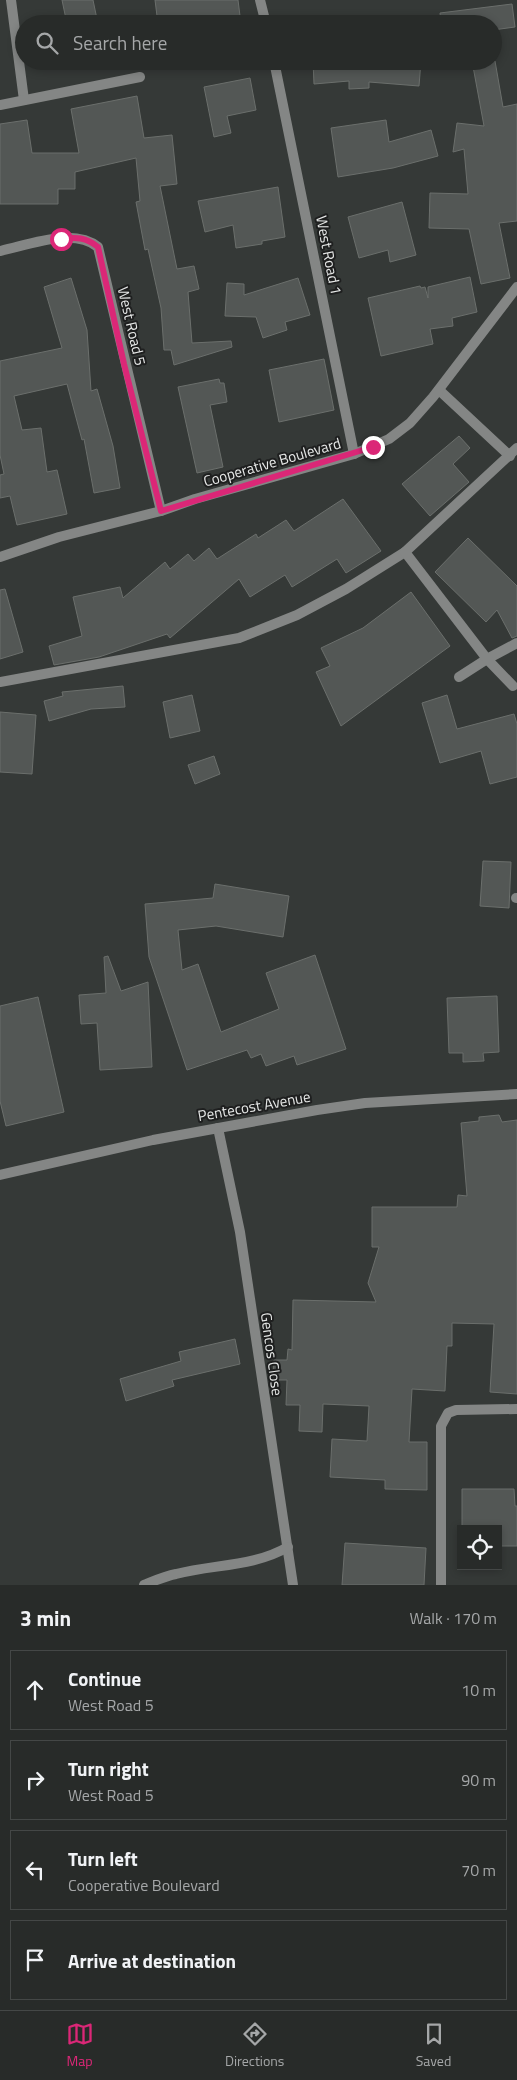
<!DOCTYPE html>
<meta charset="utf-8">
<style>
body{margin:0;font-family:"Titillium Web",sans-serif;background:#303331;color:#f1f3f6}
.controls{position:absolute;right:15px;bottom:15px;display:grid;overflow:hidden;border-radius:0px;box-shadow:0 2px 8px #0003}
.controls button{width:45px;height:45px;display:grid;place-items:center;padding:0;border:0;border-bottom:1px solid #444746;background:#282b29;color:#f1f3f6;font:25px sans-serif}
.stop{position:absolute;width:15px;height:15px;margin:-11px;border:4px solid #db2777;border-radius:50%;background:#fff}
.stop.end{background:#db2777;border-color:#fff;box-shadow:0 1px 5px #0008}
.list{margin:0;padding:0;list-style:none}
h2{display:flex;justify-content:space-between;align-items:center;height:65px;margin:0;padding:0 20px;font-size:21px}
h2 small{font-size:16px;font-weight:400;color:#a5a7a8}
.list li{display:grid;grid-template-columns:32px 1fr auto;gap:15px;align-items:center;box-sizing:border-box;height:80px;margin:0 10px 10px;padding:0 10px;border:1px solid #444746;border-radius:0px}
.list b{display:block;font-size:19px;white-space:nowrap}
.list p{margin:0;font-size:16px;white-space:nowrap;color:#a5a7a8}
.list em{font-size:16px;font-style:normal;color:#a5a7a8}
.icon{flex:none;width:28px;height:28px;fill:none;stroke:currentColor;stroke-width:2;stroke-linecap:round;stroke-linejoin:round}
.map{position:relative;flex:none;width:517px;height:1585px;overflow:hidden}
.search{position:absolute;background:#282b29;box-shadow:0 2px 8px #0003;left:15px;right:15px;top:15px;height:55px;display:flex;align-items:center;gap:12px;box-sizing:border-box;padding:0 18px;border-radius:28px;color:#a5a7a8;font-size:19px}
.sheet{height:425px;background:#282b29}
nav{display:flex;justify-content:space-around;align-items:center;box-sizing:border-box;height:70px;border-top:1px solid #444746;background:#282b29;font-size:14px;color:#a5a7a8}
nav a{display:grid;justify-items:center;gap:2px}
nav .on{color:#db2777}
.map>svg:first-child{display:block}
.building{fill:#535755;stroke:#6b6f6c}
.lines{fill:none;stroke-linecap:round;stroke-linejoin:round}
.street{stroke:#848685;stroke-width:10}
.route{stroke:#db2777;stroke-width:6}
.labels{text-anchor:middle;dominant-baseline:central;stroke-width:4;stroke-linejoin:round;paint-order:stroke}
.street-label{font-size:15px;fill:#e7e9e8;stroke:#1e1f1f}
</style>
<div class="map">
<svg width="517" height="1585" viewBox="0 0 517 1585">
<rect width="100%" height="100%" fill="#353937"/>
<!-- building -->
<g class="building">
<polygon points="62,0 93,0 98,24 67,24"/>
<polygon points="155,0 238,0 241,24 158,24"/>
<polygon points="512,4 515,27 493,30 493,24 441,24 440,13"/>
<polygon points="313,61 421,61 419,86 369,82 369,88 349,89 349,81 314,84"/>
<polygon points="472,61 495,61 503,107 517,104 517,221 499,223 510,278 481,284 469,229 429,228 430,193 468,194 464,149 453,152 457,123 484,126"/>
<polygon points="250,78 256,110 227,116 231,133 214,137 204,87"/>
<polygon points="137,96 144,138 172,135 177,184 160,186 177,269 194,266 199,289 188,292 192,343 231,341 232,347 174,365 171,350 164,350 161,308 148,249 145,250 136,202 140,201 136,158 75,172 75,189 58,189 58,204 0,204 0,124 27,120 32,153 79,153 71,109"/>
<polygon points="386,120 389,142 431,130 438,156 393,168 338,177 331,128"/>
<polygon points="278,187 285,237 262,241 262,244 236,248 233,225 205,232 198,201"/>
<polygon points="402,202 416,255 390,262 388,250 359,258 348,217"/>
<polygon points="470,277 477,312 452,318 453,326 430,329 433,344 381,356 368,298 420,286 421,288 425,287 428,298 428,287"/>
<polygon points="71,278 87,330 91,391 97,389 113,446 120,488 94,493 84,439 82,440 67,384 14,396 22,430 41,428 47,472 57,470 67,514 17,525 10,496 0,498 0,475 4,474 0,455 0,361 62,348 44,287"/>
<polygon points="298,278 310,315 285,322 287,330 263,338 256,317 225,316 227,283 244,284 244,295"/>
<polygon points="324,359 334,410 279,422 269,370"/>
<polygon points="219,379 220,383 224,383 227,402 210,405 223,467 197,473 178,387"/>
<polygon points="459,436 470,448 453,464 469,482 430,516 402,484"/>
<polygon points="343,499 381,551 346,573 337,559 292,587 285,575 250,597 239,579 170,638 167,634 99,657 54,665 49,646 82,636 73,597 120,587 123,598 165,562 170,569 188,554 194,561 209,548 217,559 256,534 258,538 286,520 294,531"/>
<polygon points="468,538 517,586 517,636 512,638 497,610 486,622 435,572"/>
<polygon points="5,589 23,652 0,659 0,590"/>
<polygon points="411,592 450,646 341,726 316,672 330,666 321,648 363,628"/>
<polygon points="123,686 125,707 91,709 49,721 44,701 63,696 62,692"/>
<polygon points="192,695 200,731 170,738 163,702"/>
<polygon points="447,695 457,729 514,714 517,724 517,777 490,784 481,751 440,763 422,703"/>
<polygon points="0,712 36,715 32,774 0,772"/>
<polygon points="214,756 220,774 195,784 188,765"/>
<polygon points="483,861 511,862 509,908 480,906"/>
<polygon points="215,884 289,896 283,937 216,926 178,930 182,970 198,964 221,1032 279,1009 266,973 315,955 346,1049 297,1065 294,1056 266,1066 261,1054 251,1058 247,1050 187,1070 149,957 145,904 213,898"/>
<polygon points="108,956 121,991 148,982 152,1067 100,1070 97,1023 81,1024 79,995 106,993 104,957"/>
<polygon points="497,996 499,1052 483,1053 484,1061 463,1062 463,1053 449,1053 447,998"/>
<polygon points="38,997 64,1112 6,1126 0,1101 0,1006"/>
<polygon points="499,1115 502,1122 517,1120 517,1394 490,1392 494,1324 452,1323 452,1346 447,1346 445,1391 412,1389 409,1442 427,1442 427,1490 385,1489 385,1480 330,1477 332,1439 367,1441 369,1406 323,1404 322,1432 299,1431 300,1405 286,1405 287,1380 273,1380 274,1360 287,1360 288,1349 292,1350 293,1300 376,1302 368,1283 379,1247 372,1247 372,1207 457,1207 458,1195 467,1196 461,1123 479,1121 479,1117"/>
<polygon points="235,1339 240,1364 172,1380 174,1386 126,1401 120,1379 181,1361 179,1352"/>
<polygon points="462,1489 514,1489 515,1506 517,1506 517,1546 498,1546 498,1529 462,1529"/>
<polygon points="345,1543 426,1548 424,1585 342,1585"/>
</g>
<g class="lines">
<!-- street -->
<g class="street">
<polyline points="11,0 24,100"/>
<polyline points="260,0 266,24"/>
<polyline points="274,61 354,454"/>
<polyline points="0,105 140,77"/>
<path d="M 0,251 C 29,245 73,227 98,247 L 161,511"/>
<polyline points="439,390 510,456"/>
<polyline points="0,557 59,537 161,511 195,499 354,454 389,439 410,423 433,397 517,287"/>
<polyline points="459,677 487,659 517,643"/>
<polyline points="0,682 239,638 297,615 346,589 405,552"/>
<polyline points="513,686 487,659 405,552 517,448"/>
<polyline points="516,898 517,898"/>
<polyline points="218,1128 240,1232 293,1585"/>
<polyline points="0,1175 153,1140 317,1110 365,1103 517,1094"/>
<path d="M 144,1585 C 154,1581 165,1576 176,1574 C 215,1564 253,1567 288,1547"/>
<polyline points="441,1585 441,1426 448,1413 456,1410 517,1409"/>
</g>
</g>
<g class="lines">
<!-- route -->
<path class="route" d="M 61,239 C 76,237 86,237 98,247 L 124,364 L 161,511 L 373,447"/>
</g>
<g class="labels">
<!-- street labels -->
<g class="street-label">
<text transform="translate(329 255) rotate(79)">West Road 1</text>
<text transform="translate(132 326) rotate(77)">West Road 5</text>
<text transform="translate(272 462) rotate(-16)">Cooperative Boulevard</text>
<text transform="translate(254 1106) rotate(-10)">Pentecost Avenue</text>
<text transform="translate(272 1354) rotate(82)">Gencos Close</text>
</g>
</g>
</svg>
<div class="controls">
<button><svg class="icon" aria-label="locate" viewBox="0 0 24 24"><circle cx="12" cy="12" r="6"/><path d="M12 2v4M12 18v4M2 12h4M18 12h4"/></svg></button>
</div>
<div class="stop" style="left:61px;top:239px"></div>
<div class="stop end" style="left:373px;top:447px"></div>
<div class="search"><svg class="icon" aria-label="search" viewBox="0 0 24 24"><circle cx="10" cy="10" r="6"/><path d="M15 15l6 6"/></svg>Search here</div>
</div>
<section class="sheet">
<h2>3 min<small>Walk · 170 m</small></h2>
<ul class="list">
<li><svg class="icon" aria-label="ahead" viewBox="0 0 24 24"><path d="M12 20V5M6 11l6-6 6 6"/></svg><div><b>Continue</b><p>West Road 5</p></div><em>10 m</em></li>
<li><svg class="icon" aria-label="right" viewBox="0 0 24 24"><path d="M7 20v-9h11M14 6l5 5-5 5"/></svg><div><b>Turn right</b><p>West Road 5</p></div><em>90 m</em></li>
<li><svg class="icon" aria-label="left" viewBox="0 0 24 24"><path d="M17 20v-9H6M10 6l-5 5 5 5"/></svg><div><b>Turn left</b><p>Cooperative Boulevard</p></div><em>70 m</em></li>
<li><svg class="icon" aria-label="arrive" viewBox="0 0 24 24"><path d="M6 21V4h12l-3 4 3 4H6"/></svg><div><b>Arrive at destination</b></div></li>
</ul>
</section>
<nav>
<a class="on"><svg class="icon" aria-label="map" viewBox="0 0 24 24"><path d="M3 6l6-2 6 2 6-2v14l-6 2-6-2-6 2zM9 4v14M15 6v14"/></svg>Map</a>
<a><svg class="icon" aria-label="directions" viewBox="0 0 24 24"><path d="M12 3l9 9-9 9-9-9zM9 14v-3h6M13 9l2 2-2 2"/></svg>Directions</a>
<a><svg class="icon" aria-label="saved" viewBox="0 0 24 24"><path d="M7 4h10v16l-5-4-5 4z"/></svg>Saved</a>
</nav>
